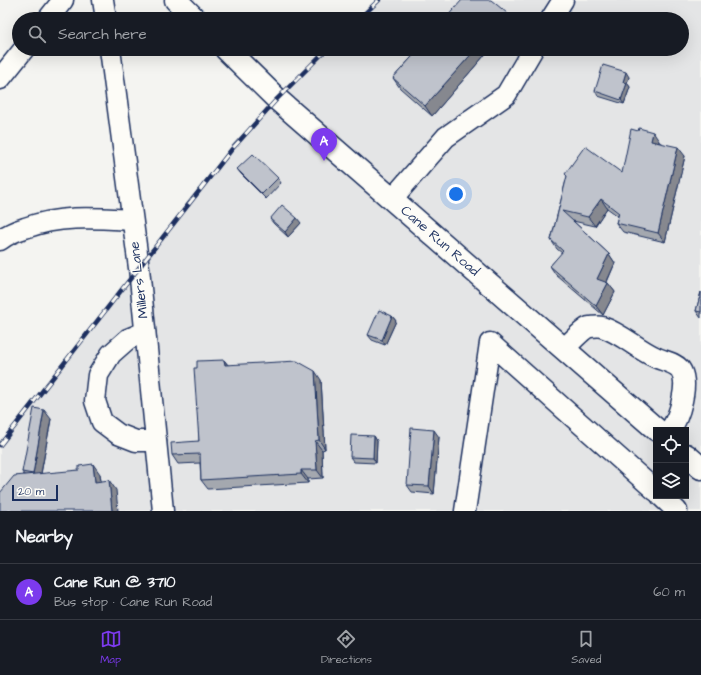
<!DOCTYPE html>
<meta charset="utf-8">
<style>
body{margin:0;font-family:"Architects Daughter",sans-serif;background:#20242c;color:#f1f3f6}
.controls{position:absolute;right:12px;bottom:12px;display:grid;overflow:hidden;border-radius:0px;box-shadow:0 4px 16px #0002}
.controls button{width:36px;height:36px;display:grid;place-items:center;padding:0;border:0;border-bottom:1px solid #363941;background:#171b24;color:#f1f3f6;font:20px sans-serif}
.scale{position:absolute;left:12px;bottom:10px;width:46px;box-sizing:border-box;padding-left:4px;border:2px solid #1b2f5e;border-top:0;font-size:11px;line-height:14px;white-space:nowrap;color:#1b2f5e;-webkit-text-stroke:3px #fdfcf7;paint-order:stroke}
.you{position:absolute;left:456px;top:194px;width:14px;height:14px;margin:-10px;border:3px solid #fff;border-radius:50%;background:#1a73e8;box-shadow:0 0 0 6px #1a73e833}
.badge{display:grid;place-items:center;width:26px;height:26px;border-radius:50%;background:#7c3aed;color:#fff;font-size:13px;font-weight:700}
.pin{position:absolute;translate:-50% -33px;filter:drop-shadow(0 1px 2px #0008)}
.pin::after{content:'';position:absolute;top:21px;width:14px;height:12px;background:inherit;clip-path:polygon(0 0,100% 0,50% 100%)}
.list{margin:0;padding:0;list-style:none}
h2{display:flex;justify-content:space-between;align-items:center;height:52px;margin:0;padding:0 16px;font-size:17px}
h2 small{font-size:13px;font-weight:400;color:#9ea1a6}
.list li{display:grid;grid-template-columns:26px 1fr auto;gap:12px;align-items:center;box-sizing:border-box;height:56px;padding:0 16px;border-top:1px solid #363941}
.list b{display:block;font-size:15px;white-space:nowrap}
.list p{margin:0;font-size:13px;white-space:nowrap;color:#9ea1a6}
.list em{font-size:13px;font-style:normal;color:#9ea1a6}
.icon{flex:none;width:22px;height:22px;fill:none;stroke:currentColor;stroke-width:2;stroke-linecap:round;stroke-linejoin:round}
.map{position:relative;flex:none;width:701px;height:511px;overflow:hidden}
.search{position:absolute;background:#171b24;box-shadow:0 4px 16px #0002;left:12px;right:12px;top:12px;height:44px;display:flex;align-items:center;gap:10px;box-sizing:border-box;padding:0 14px;border-radius:22px;color:#9ea1a6;font-size:15px}
.sheet{height:108px;background:#171b24}
nav{display:flex;justify-content:space-around;align-items:center;box-sizing:border-box;height:56px;border-top:1px solid #363941;background:#171b24;font-size:11px;color:#9ea1a6}
nav a{display:grid;justify-items:center;gap:2px}
nav .on{color:#7c3aed}
.map>svg:first-child{display:block}
.built{fill:#e4e5e6;fill-rule:evenodd}
.lines{fill:none;stroke-linecap:round;stroke-linejoin:round}
.minor-casing{stroke:#1b2f5e;stroke-width:23}
.major-casing{stroke:#1b2f5e;stroke-width:25}
.minor{stroke:#fdfcf7;stroke-width:20}
.major{stroke:#fdfcf7;stroke-width:22}
.rail-casing{stroke:#1b2f5e;stroke-width:4.5}
.rail{stroke:#fdfcf7;stroke-width:3;stroke-dasharray:9;stroke-linecap:butt}
.wall{fill:#a4a8af;stroke:#1b2f5e}
.shaded-wall{fill:#86888f;stroke:#1b2f5e}
.building{fill:#bfc3cc;stroke:#1b2f5e}
.labels{text-anchor:middle;dominant-baseline:central;stroke-width:3;stroke-linejoin:round;paint-order:stroke}
.street-label{font-size:14px;fill:#1b2f5e;stroke:#fdfcf7}
</style>
<div class="map">
<svg width="701" height="511" viewBox="0 0 701 511">
<rect width="100%" height="100%" fill="#f4f4f1"/>
<filter id="ink" filterUnits="userSpaceOnUse"><feTurbulence type="fractalNoise" baseFrequency=".025" numOctaves="2"/><feDisplacementMap in="SourceGraphic" scale="8" xChannelSelector="R" yChannelSelector="G"/><feConvolveMatrix kernelMatrix="1 2 1 2 8 2 1 2 1" color-interpolation-filters="sRGB"/></filter>
<g filter="url(#ink)">
<!-- built -->
<path class="built" d="M 379,0 L 701,0 L 701,511 L 0,511 L 0,445 L 232,149 L 277,99 L 327,49 L 682,49 L 682,19 L 359,19 ZM 656,430 L 686,430 L 686,496 L 656,496 Z"/>
<g class="lines">
<defs>
<g id="minor">
<polyline points="103,0 106,19"/>
<polyline points="48,19 63,0"/>
<polyline points="551,19 563,0"/>
<polyline points="110,49 139,268 163,511"/>
<polyline points="0,79 24,49"/>
<polyline points="392,199 446,137 506,95 533,49"/>
<path d="M 0,240 C 8,234 15,231 25,228 C 61,215 95,218 132,220"/>
<polyline points="145,332 128,339 111,354 98,375 95,401 102,422 118,434 136,441 156,441"/>
<path d="M 564,349 C 569,344 583,329 589,327 C 593,327 598,326 602,327 C 621,333 637,349 655,357 C 663,361 674,362 680,369 C 690,383 679,418 670,430"/>
<polyline points="661,496 677,511"/>
<polyline points="465,511 490,343 656,491"/>
</g>
<g id="major">
<polyline points="176,0 195,19"/>
<polyline points="226,49 277,99 657,430"/>
<polyline points="686,455 701,468"/>
</g>
</defs>
<!-- minor casing -->
<use href="#minor" class="minor-casing"/>
<!-- major casing -->
<use href="#major" class="major-casing"/>
<!-- minor -->
<use href="#minor" class="minor"/>
<!-- major -->
<use href="#major" class="major"/>
<defs>
<g id="rail">
<polyline points="359,19 379,0"/>
<polyline points="0,445 232,149 277,99 327,49"/>
</g>
</defs>
<!-- rail casing -->
<use href="#rail" class="rail-casing"/>
<!-- rail -->
<use href="#rail" class="rail"/>
</g>
<!-- wall -->
<g class="wall">
<polygon points="419,49 490,49 432,116 400,88 393,78"/>
<polygon points="629,77 627,83 630,87 624,104 598,96 595,91"/>
<polygon points="659,141 659,142 685,156 665,242 623,232 616,223 618,216 607,208 595,226 573,221 609,254 615,263 607,282 615,292 603,315 556,275 550,266 562,253 557,249 551,240 567,176 565,174 622,173"/>
<polygon points="237,169 278,178 281,183 266,199 241,174"/>
<polygon points="270,219 301,223 288,237 274,224"/>
<polygon points="701,292 701,318 696,311"/>
<polygon points="392,316 396,321 385,345 372,340 368,335"/>
<polygon points="224,360 228,365 321,380 325,449 322,450 323,478 308,479 308,483 208,489 201,480 200,463 178,464 172,455 199,441 197,368"/>
<polygon points="51,419 41,474 100,474 101,481 116,490 24,475 22,472"/>
<polygon points="374,436 377,441 376,463 354,462 350,457"/>
<polygon points="439,437 434,494 412,492 407,485"/>
</g>
<!-- shaded-wall -->
<g class="shaded-wall">
<polygon points="507,13 511,19 502,19"/>
<polygon points="476,49 490,49 432,116 425,106"/>
<polygon points="626,72 629,77 626,86 623,82"/>
<polygon points="627,83 630,87 624,104 621,100"/>
<polygon points="653,132 659,141 657,150 651,141"/>
<polygon points="678,147 685,156 665,242 658,233"/>
<polygon points="601,199 607,208 595,226 588,217"/>
<polygon points="297,218 301,223 288,237 285,232"/>
<polygon points="609,254 615,263 604,288 597,279"/>
<polygon points="608,283 615,292 603,315 596,306"/>
<polygon points="392,316 396,321 385,345 382,340"/>
<polygon points="224,360 231,369 225,365"/>
<polygon points="315,371 321,380 325,449 319,440"/>
<polygon points="44,410 51,419 39,484 33,474"/>
<polygon points="434,430 439,437 434,494 429,486"/>
<polygon points="374,436 377,441 376,463 373,458"/>
<polygon points="315,441 322,450 323,478 317,470"/>
<polygon points="93,464 100,474 102,491 95,482"/>
<polygon points="301,470 308,479 308,483 301,474"/>
<polygon points="109,480 116,490 118,511 112,511"/>
</g>
<!-- building -->
<g class="building">
<polygon points="462,0 491,0 507,13 502,19 445,19"/>
<polygon points="419,49 476,49 425,106 393,78"/>
<polygon points="603,65 626,72 623,82 627,83 621,100 595,91"/>
<polygon points="639,128 653,132 651,141 678,147 658,233 616,223 619,213 601,199 588,217 562,211 609,254 597,279 608,283 596,306 550,266 563,251 551,240 567,176 565,174 585,146 622,173 631,129 638,131"/>
<polygon points="253,154 278,178 262,194 237,169"/>
<polygon points="282,205 297,218 285,232 270,219"/>
<polygon points="701,292 701,312 696,311"/>
<polygon points="379,310 392,316 382,340 368,335"/>
<polygon points="224,360 225,365 297,361 315,371 319,440 315,441 317,470 301,470 301,474 201,480 200,454 172,455 171,443 199,441 194,368 197,368 197,361"/>
<polygon points="34,408 44,410 33,474 22,472"/>
<polygon points="411,428 434,430 429,486 407,485"/>
<polygon points="351,435 374,436 373,458 350,457"/>
<polygon points="93,464 95,482 109,480 112,511 0,511 0,493 14,476 79,470 79,466"/>
</g>
</g>
<g class="labels">
<!-- street labels -->
<g class="street-label">
<text transform="translate(440 241) rotate(41)">Cane Run Road</text>
<text transform="translate(139 280) rotate(-97)">Millers Lane</text>
</g>
</g>
</svg>
<div class="controls">
<button><svg class="icon" aria-label="locate" viewBox="0 0 24 24"><circle cx="12" cy="12" r="6"/><path d="M12 2v4M12 18v4M2 12h4M18 12h4"/></svg></button>
<button><svg class="icon" aria-label="layers" viewBox="0 0 24 24"><path d="M12 4l9 5-9 5-9-5zM3 14l9 5 9-5"/></svg></button>
</div>
<div class="scale">20 m</div>
<div class="you"></div>
<div class="pin badge" style="left:324px;top:161px">A</div>
<div class="search"><svg class="icon" aria-label="search" viewBox="0 0 24 24"><circle cx="10" cy="10" r="6"/><path d="M15 15l6 6"/></svg>Search here</div>
</div>
<section class="sheet">
<h2>Nearby<small></small></h2>
<ul class="list">
<li><span class="badge">A</span><div><b>Cane Run @ 3710</b><p>Bus stop · Cane Run Road</p></div><em>60 m</em></li>
</ul>
</section>
<nav>
<a class="on"><svg class="icon" aria-label="map" viewBox="0 0 24 24"><path d="M3 6l6-2 6 2 6-2v14l-6 2-6-2-6 2zM9 4v14M15 6v14"/></svg>Map</a>
<a><svg class="icon" aria-label="directions" viewBox="0 0 24 24"><path d="M12 3l9 9-9 9-9-9zM9 14v-3h6M13 9l2 2-2 2"/></svg>Directions</a>
<a><svg class="icon" aria-label="saved" viewBox="0 0 24 24"><path d="M7 4h10v16l-5-4-5 4z"/></svg>Saved</a>
</nav>
